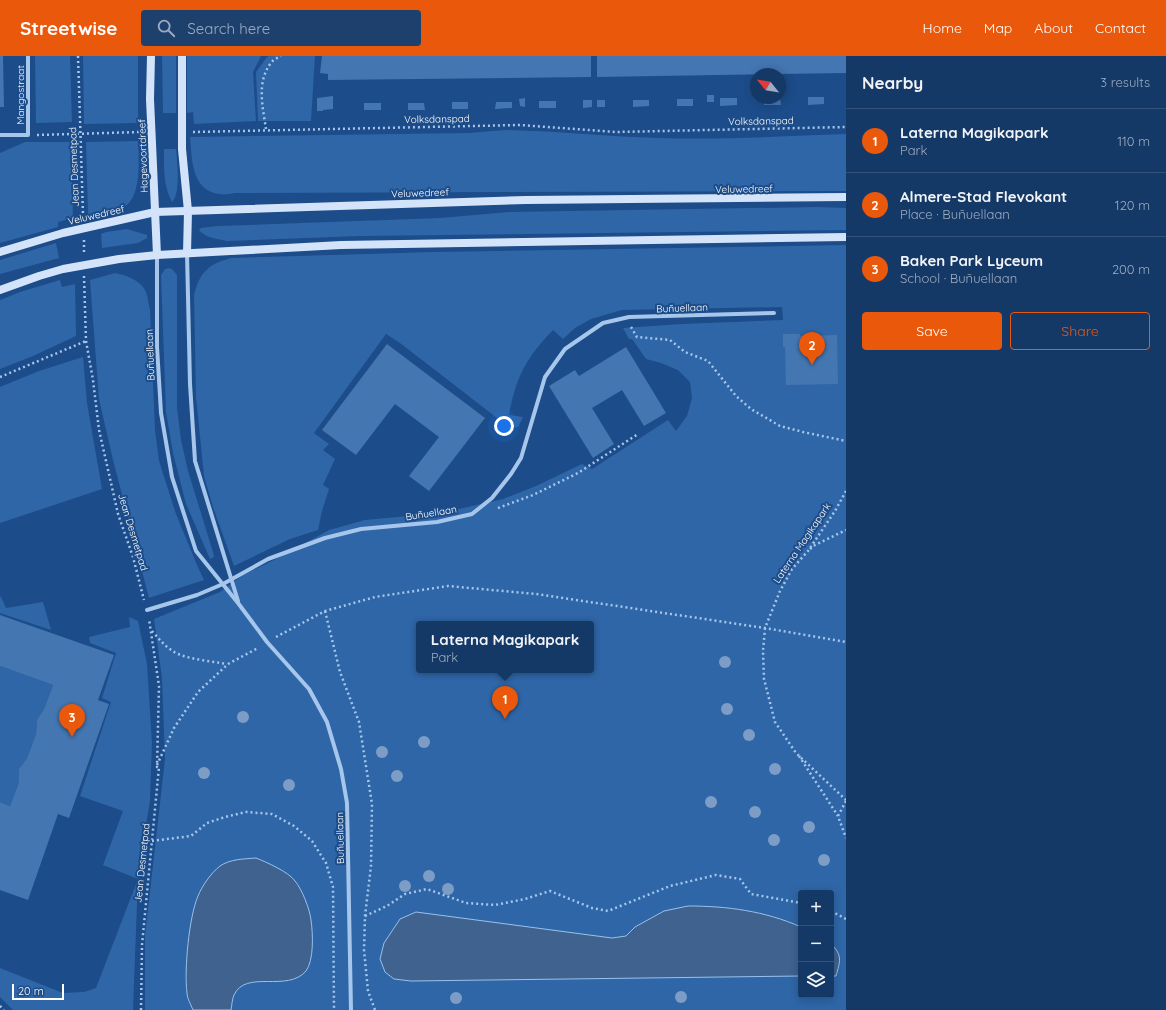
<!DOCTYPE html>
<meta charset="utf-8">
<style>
body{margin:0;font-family:Quicksand,sans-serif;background:#1e406d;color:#f1f3f6}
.controls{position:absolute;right:12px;bottom:12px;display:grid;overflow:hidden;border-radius:4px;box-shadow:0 2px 10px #0003}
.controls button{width:36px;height:36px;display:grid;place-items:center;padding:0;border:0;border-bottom:1px solid #34537b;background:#153967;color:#f1f3f6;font:20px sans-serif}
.compass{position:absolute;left:750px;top:12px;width:36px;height:36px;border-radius:50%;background:#153967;box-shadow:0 2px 10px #0003;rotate:300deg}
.scale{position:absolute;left:12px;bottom:10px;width:52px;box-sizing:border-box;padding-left:4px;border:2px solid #fff;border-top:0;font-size:11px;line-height:14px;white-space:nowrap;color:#fff;-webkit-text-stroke:3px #1c4c89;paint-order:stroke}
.you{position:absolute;left:504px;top:370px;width:14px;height:14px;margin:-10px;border:3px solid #fff;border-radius:50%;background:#1a73e8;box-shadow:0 0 0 6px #1a73e833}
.badge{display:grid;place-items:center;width:26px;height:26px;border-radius:50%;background:#ea580c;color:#fff;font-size:13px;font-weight:700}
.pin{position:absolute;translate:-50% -33px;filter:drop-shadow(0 1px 2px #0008)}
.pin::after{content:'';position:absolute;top:21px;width:14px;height:12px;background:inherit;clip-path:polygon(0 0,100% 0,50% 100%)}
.popup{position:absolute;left:416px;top:565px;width:178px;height:52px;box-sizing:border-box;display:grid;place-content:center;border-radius:4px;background:#153967;filter:drop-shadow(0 1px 3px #0005);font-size:13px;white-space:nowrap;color:#9dacc0}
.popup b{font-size:15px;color:#f1f3f6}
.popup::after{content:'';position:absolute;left:50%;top:100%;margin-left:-8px;border:8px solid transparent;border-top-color:#153967}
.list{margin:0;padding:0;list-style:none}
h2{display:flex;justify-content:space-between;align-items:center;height:52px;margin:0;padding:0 16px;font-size:17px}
h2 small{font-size:13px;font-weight:400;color:#9dacc0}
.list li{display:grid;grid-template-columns:26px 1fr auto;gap:12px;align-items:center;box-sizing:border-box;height:64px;padding:0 16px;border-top:1px solid #34537b}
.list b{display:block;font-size:15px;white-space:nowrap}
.list p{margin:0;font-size:13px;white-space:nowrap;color:#9dacc0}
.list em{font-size:13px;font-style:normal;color:#9dacc0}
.actions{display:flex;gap:8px;padding:12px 16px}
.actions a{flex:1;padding:9px 0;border:1px solid #ea580c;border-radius:4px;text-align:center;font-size:14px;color:#ea580c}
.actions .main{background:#ea580c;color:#fff}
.icon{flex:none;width:22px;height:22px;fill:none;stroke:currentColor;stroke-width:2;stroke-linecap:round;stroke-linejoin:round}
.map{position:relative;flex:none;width:846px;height:954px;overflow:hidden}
header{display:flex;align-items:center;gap:24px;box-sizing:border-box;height:56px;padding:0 20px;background:#ea580c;color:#fff}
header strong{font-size:19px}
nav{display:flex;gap:22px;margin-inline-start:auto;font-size:14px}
.search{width:280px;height:36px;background:#1e406d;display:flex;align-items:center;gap:10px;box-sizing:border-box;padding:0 14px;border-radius:4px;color:#9dacc0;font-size:15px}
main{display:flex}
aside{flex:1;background:#153967}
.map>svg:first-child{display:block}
.green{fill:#2f66a7;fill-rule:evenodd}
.water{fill:#40628f;stroke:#99c1ee}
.building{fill:#4476b2}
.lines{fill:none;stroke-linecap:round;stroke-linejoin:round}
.path{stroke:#a6c6ec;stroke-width:2.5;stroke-dasharray:2 3;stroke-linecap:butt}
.minor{stroke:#a6c6ec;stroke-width:4}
.secondary{stroke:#d3e3f9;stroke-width:8}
.tree{fill:#7d9dc7}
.labels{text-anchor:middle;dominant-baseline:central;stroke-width:4;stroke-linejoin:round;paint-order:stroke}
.street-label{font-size:10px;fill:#fff;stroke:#1c4c89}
</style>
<header>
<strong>Streetwise</strong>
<div class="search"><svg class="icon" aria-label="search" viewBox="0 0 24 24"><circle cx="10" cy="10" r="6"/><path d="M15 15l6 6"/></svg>Search here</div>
<nav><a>Home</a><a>Map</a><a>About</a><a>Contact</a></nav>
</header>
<main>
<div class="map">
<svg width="846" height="954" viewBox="0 0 846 954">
<rect width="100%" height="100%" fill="#1c4c89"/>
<!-- green -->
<g class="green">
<polygon points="35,0 70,0 72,66 36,67"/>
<polygon points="83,0 138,0 138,67 84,68"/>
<polygon points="162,0 176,0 176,57 163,57"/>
<polygon points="187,0 261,0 253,16 256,65 194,68 193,56 187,57"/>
<polygon points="269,0 315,0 311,65 258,65 256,16 267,1"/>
<path d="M 505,74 C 557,75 608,81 660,82 C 722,84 784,80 846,78 L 846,135 L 235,137 C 230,138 224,139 219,138 C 191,134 192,103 190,81 L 469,77 Z"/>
<path d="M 138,85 C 139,103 142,144 122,152 C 111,156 99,157 88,159 L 86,86 Z"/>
<polygon points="25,86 71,86 73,162 58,166 58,171 0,187 0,97"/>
<path d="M 164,93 L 176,93 C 177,105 181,138 172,146 C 163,130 164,110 164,93 Z"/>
<path d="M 817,151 L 846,152 L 846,174 L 360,180 L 227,185 C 218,183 205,182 199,174 L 201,172 L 218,170 L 440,162 L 509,156 Z"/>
<polygon points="127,173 147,179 147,182 138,187 102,192 101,178 106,176"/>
<polygon points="56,187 59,202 0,218 0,204"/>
<path d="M 846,189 L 846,954 L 145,954 L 145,880 L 165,703 L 162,622 L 154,563 L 220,536 L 243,519 L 282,500 L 329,474 L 365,464 L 441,457 L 503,443 L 536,430 L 582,408 L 592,413 L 668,364 L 676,375 L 687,360 L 692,342 L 690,326 L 678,314 L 661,307 L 646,303 L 632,283 L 629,283 L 623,272 L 682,268 L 783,264 L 782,251 L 622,254 L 591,263 L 575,272 L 563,283 L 553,274 C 526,302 516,321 509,359 L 523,361 L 518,371 L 510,372 L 400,287 L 386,278 L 314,377 L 329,388 L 323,394 L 335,403 L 323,429 L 329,433 L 322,455 L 318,474 L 290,483 L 234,510 L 213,451 L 204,420 L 196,341 L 194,240 C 199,217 208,208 231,202 L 433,196 ZM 419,568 L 591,568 L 591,614 L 419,614 ZM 801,837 L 831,837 L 831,939 L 801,939 Z"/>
<polygon points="169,212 172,213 177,219 177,352 181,384 188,415 213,496 214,501 210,503 186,448 173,397 166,356 161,219 165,213"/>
<path d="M 115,217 C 125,219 140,224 145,234 C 148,240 148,247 150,253 L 155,374 L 159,405 L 176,458 L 197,509 L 204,524 L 149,542 L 113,404 L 99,343 L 90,224 Z"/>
<polygon points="60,224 62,231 75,228 76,280 33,300 0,313 0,244 20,236"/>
<polygon points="83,301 87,347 102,433 0,467 0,331 39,315"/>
<polygon points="0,541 1,541 6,552 43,546 51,574 0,557"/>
<polygon points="129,561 138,565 147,608 152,687 150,744 138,821 133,954 13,954 0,941 0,912 63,937 84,936 96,932 138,823 103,809 123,755 80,740 111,646 102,642 116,597 90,587 89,581 130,571"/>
<polygon points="0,610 53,629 44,653 37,665 36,678 27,702 19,713 19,726 10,750 0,746"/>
</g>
<!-- water -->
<g class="water">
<path d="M 256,802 C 266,806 289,816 295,825 C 302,833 310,854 311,864 C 313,878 314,904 306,915 C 287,937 246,913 234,939 C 232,943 232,949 231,954 L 193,954 C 191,949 187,942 187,937 C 184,914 189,861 198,840 C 202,830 211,817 220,810 C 230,803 244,803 256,802 Z"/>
<path d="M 688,850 C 727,850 765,855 801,871 L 801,920 L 411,925 L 394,923 L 385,916 L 380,903 L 384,887 L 400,863 L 416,856 L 612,882 L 626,880 L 635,871 L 664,855 Z"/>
<path d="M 831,888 C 843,899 840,906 836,920 L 831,920 Z"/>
</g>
<!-- building -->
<g class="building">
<polygon points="0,0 3,0 4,51 0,51"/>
<polygon points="322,0 591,0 591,21 328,24 328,18 320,17"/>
<polygon points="597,0 846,0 846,17 597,21"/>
<rect x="707" y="39" width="7" height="7"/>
<polygon points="333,40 333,53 323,54 323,55 317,55 317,42"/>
<polygon points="808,41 824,41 824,48 808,49"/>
<polygon points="525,42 525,51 520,50 519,43"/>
<polygon points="720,42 737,42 737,49 720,50"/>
<polygon points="764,42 780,42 781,49 764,49"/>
<rect x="677" y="43" width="16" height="7"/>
<polygon points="583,44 592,44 592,51 583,52"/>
<rect x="597" y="44" width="8" height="7"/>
<polygon points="633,44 649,44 649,50 633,51"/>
<rect x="539" y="45" width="17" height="7"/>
<rect x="452" y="46" width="16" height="7"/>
<polygon points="496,46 512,46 512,52 495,53"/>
<rect x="364" y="47" width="17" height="7"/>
<polygon points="408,47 424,47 425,54 408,54"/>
<polygon points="783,278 800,278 800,280 837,279 838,328 786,329 785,291 783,291"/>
<polygon points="387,288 485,362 429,435 409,420 439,381 395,348 356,399 322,374"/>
<polygon points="626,291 666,357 644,370 622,334 592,352 614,388 593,402 549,330 575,314 579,320"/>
<polygon points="0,559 114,599 98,644 109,648 69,762 58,758 28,844 0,834 0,746 10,750 19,726 19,713 27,702 36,678 37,664 44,653 53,629 0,610"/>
</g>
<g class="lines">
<!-- path -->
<g class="path">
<polyline points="78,0 83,159"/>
<path d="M 266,73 C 263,52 256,26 271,7 C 273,4 277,2 281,0"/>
<polyline points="193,76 520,69 616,76 846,71"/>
<polyline points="37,79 140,76"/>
<polyline points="84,184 84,197"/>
<polyline points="84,220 86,285 93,324 99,374 118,458 133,501 144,544"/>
<polyline points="631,271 637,281 670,284 685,296 708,305 736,340 751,353 780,370 803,376 846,385"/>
<polyline points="0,321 86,285"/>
<polyline points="846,435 835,455 808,495 792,513 780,535 765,572 763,595 764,623 775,666 796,697 846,744"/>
<polyline points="498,452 533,439 578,417 638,378"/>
<polyline points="810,493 815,489 846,474"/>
<polyline points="325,555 340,616 359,666 372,748 371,810 365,860 364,894 368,935 375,954"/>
<path d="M 152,575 C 160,584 167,593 178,598 C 193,604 211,605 227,608"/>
<polyline points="276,581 325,555 375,541 448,530 536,538 765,572 846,586"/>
<polyline points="799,700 838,760"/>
<polyline points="157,709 174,672 198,636 228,608 258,592"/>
<polyline points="846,745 838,760 846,782"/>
<polyline points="152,785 191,780 207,767 225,761 246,756 272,758 294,770 312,785 326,807 333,831 334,954"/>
<polyline points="831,855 846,863"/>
<polyline points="365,860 387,850 405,838 427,833 466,847 495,849 525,843 550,835 592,852 608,855 670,830 716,819 740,823 751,838 801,847"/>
<polyline points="0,950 4,954"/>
<polyline points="141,954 142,889 159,711 157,711 159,630 149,563"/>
</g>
<!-- minor -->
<g class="minor">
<polyline points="0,79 28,79 28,0"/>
<polyline points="187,197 190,328 195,405 238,545"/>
<polyline points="157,199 157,291 161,357 172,421 196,495 238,547 267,586 309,633 327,666 341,713 347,747 351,954"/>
<polyline points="147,554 197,539 223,528 268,503 325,482 361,473 437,466 472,458 492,442 511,418 521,402 545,321 565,293 603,267 629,261 774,257"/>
</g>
<!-- secondary -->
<g class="secondary">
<polyline points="151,0 150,43 157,199"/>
<polyline points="182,0 182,93 188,155 187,197"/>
<polyline points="0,196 63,177 155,156 526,144 846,141"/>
<polyline points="0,234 39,220 63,213 119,203 157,199 341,189 846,181"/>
</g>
</g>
<!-- trees -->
<g class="tree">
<circle cx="725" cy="606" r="6"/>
<circle cx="727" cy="653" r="6"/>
<circle cx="243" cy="661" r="6"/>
<circle cx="749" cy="679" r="6"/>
<circle cx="424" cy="686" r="6"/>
<circle cx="382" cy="696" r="6"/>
<circle cx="775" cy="713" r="6"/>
<circle cx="204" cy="717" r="6"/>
<circle cx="397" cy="720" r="6"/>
<circle cx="289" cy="729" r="6"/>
<circle cx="711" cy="746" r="6"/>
<circle cx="755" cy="756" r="6"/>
<circle cx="809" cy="771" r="6"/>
<circle cx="774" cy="784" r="6"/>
<circle cx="824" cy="804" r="6"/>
<circle cx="429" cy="820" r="6"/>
<circle cx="405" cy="830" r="6"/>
<circle cx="448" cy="833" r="6"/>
<circle cx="681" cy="941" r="6"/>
<circle cx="456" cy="942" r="6"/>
</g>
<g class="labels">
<!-- street labels -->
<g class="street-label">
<text transform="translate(20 39) rotate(-90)">Mangostraat</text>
<text transform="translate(437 63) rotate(-1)">Volksdanspad</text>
<text transform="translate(761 65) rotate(-1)">Volksdanspad</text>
<text transform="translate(143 100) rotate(-92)">Hagevoortdreef</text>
<text transform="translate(74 111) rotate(-92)">Jean Desmetpad</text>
<text transform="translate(744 133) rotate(-1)">Veluwedreef</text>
<text transform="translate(420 137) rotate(-2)">Veluwedreef</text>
<text transform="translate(96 159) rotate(-13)">Veluwedreef</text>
<text transform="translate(682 252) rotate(-2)">Buñuellaan</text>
<text transform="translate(150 299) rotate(-92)">Buñuellaan</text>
<text transform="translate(431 457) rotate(-9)">Buñuellaan</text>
<text transform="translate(133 476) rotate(73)">Jean Desmetpad</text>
<text transform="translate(802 487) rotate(-56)">Laterna Magikapark</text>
<text transform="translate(340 782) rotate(-91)">Buñuellaan</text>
<text transform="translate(142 807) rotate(-84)">Jean Desmetpad</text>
</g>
</g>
</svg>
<div class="controls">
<button>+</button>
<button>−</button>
<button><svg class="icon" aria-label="layers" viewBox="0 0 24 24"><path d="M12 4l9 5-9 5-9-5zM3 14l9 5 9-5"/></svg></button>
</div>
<svg class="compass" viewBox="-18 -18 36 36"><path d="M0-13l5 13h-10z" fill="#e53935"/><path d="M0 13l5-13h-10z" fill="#9dacc0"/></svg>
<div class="scale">20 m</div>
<div class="you"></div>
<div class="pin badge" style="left:505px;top:663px">1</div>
<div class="popup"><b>Laterna Magikapark</b>Park</div>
<div class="pin badge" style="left:812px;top:309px">2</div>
<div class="pin badge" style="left:72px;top:681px">3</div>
</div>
<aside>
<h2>Nearby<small>3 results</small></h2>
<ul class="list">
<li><span class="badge">1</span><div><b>Laterna Magikapark</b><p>Park</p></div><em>110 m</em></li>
<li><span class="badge">2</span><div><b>Almere-Stad Flevokant</b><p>Place · Buñuellaan</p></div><em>120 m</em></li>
<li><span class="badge">3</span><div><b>Baken Park Lyceum</b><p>School · Buñuellaan</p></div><em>200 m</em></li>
</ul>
<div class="actions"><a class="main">Save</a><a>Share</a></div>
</aside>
</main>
